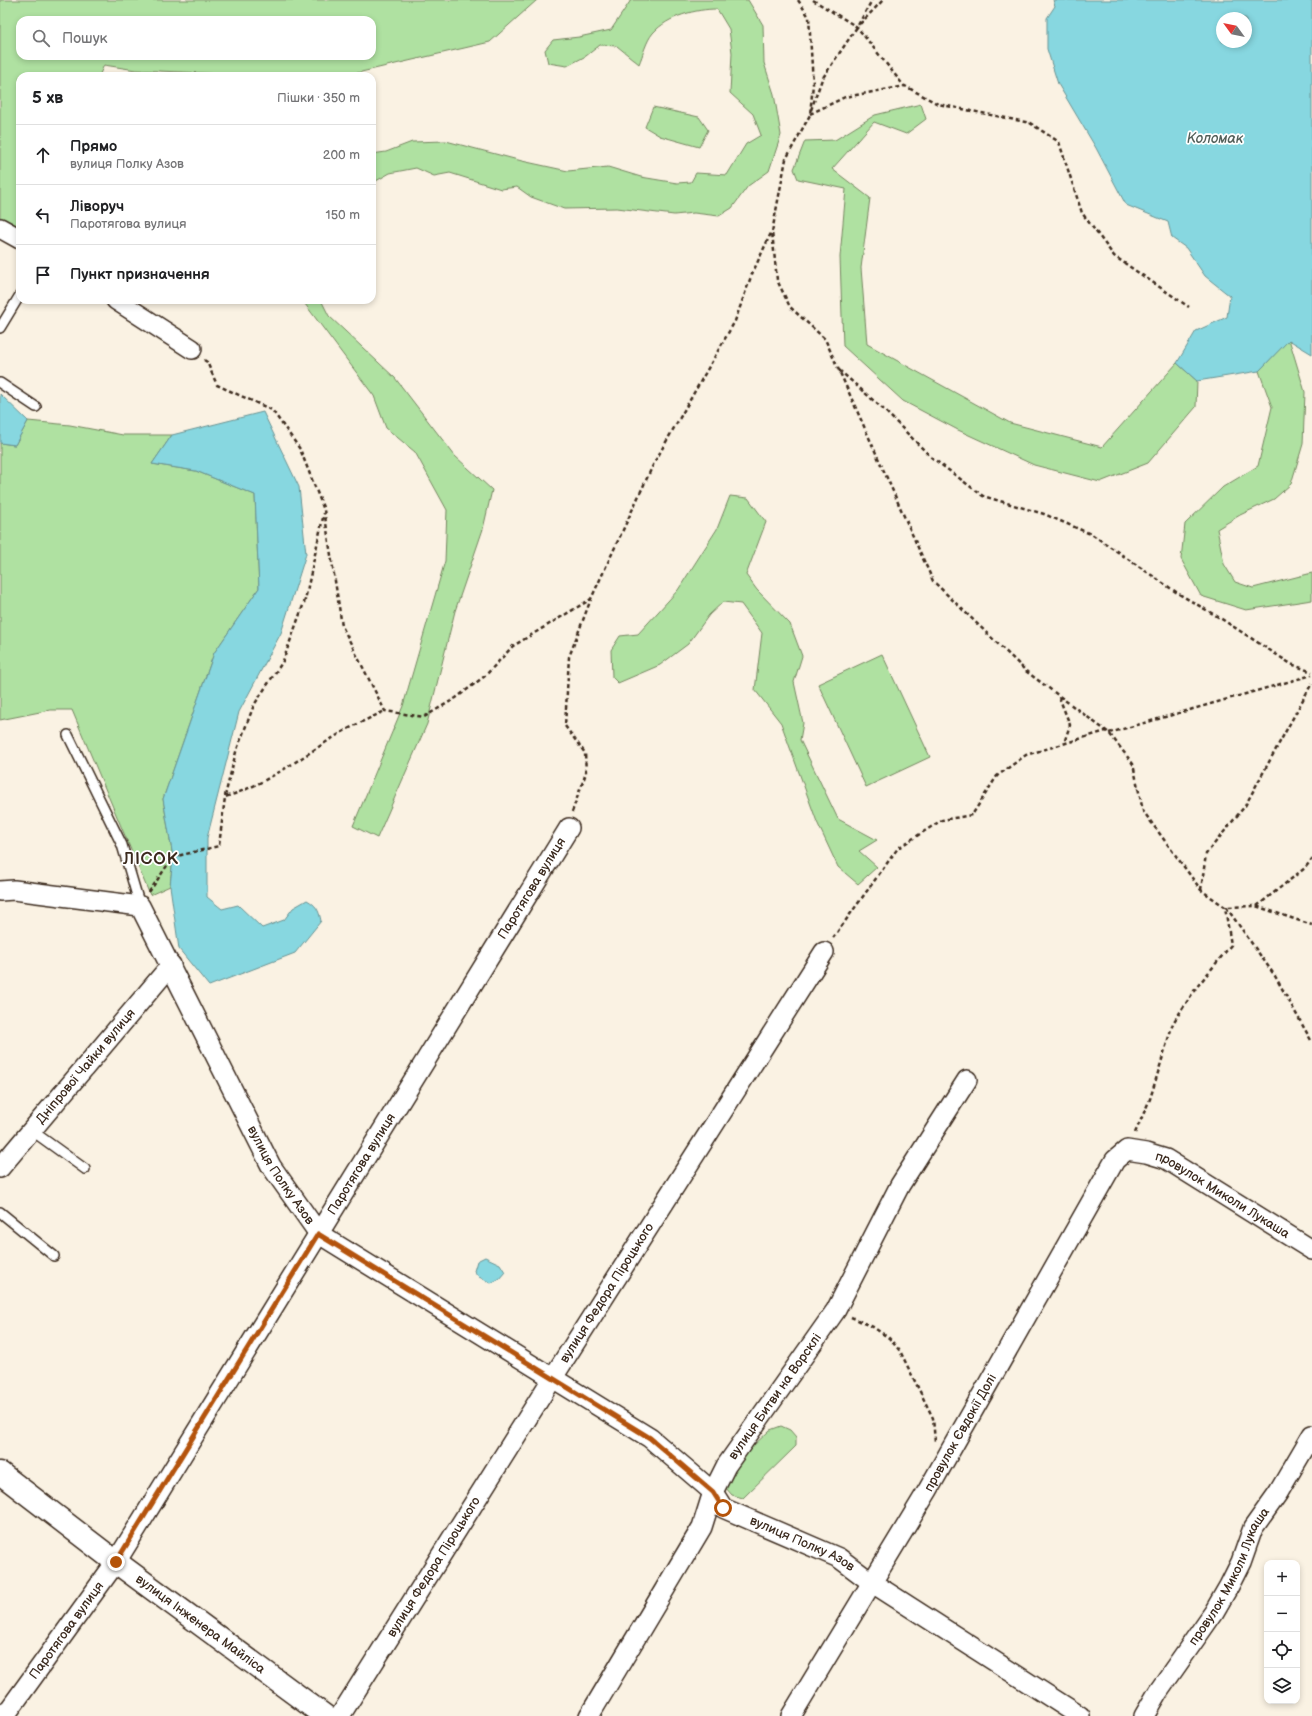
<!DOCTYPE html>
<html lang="uk">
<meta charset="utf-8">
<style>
body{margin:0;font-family:"Balsamiq Sans",sans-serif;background:#f6f6f6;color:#202124}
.controls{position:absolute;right:12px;bottom:12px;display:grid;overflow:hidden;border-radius:8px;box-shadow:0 2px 6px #0003}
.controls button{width:36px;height:36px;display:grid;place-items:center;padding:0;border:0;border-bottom:1px solid #e0e0e0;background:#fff;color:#202124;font:20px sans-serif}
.compass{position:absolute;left:1216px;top:12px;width:36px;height:36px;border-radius:50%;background:#fff;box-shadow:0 2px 6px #0003;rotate:303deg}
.stop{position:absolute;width:12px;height:12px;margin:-9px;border:3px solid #b45309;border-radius:50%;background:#fff}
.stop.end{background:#b45309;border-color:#fff;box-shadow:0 1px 4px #0008}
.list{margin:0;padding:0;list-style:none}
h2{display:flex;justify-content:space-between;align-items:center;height:52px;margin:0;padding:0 16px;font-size:17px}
h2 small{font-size:13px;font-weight:400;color:#757577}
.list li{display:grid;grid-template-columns:26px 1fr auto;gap:12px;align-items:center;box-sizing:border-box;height:60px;padding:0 16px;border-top:1px solid #e0e0e0}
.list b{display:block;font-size:15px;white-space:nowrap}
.list p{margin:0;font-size:13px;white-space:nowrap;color:#757577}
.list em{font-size:13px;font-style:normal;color:#757577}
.icon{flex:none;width:22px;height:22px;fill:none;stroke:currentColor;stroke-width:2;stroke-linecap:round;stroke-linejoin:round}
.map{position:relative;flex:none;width:1312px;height:1716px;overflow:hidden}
.search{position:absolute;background:#fff;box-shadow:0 2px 6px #0003;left:16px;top:16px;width:360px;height:44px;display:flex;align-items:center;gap:10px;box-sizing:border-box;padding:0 14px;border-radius:12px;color:#757577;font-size:15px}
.panel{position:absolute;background:#fff;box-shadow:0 2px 6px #0003;left:16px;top:72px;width:360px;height:232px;border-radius:12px}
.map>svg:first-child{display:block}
.green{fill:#afe1a1;stroke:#758660;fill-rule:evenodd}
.water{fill:#87d7e0;stroke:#699292;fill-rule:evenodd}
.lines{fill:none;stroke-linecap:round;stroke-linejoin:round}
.lane-casing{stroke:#3b2a1e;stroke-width:12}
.street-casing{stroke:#3b2a1e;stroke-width:22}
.secondary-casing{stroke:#3b2a1e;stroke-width:25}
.path{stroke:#3b2a1e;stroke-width:2.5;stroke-dasharray:4 3;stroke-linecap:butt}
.lane{stroke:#fff;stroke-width:9}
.street{stroke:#fff;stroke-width:19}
.secondary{stroke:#fff;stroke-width:22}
.route{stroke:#b45309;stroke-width:5}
.labels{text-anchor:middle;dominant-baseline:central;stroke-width:3.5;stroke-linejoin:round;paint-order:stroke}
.street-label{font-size:13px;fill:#3b2a1e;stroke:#fff}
.water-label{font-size:14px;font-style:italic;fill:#525e58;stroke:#fff}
.district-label{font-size:17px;font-weight:bold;letter-spacing:1px;fill:#3b2a1e;stroke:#fff}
</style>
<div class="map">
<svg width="1312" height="1716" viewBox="0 0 1312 1716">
<rect width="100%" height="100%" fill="#faf2e3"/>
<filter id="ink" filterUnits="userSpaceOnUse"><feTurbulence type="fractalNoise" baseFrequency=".025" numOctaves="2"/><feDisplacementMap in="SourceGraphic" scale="8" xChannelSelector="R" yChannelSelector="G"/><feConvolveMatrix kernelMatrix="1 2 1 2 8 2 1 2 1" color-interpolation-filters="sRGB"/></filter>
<g filter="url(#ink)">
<!-- green -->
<g class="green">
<path d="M 0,0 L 537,0 L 490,42 L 344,76 L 269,76 L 136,70 L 104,65 L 99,76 L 20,76 L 20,229 L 0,217 ZM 20,20 L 372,20 L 372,56 L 20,56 Z"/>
<path d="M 631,0 L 748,0 L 763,25 L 764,63 L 774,94 L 781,135 L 769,171 L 748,186 L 732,208 L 719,216 L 694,213 L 674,215 L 617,208 L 564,209 L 531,197 L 517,187 L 501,189 L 450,173 L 434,176 L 416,168 L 390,173 L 376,181 L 372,181 L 372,154 L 386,152 L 412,142 L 446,141 L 522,161 L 568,171 L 608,167 L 641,177 L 677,183 L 691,182 L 696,173 L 727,175 L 746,144 L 761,135 L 753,114 L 730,93 L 732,53 L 729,29 L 717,9 C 696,9 668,16 653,33 C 646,41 643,55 639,64 L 617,46 L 600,45 L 586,56 L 567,66 L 548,63 L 545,50 L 553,40 L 579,37 L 611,30 Z"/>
<polygon points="921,104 926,119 906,134 874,122 832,169 870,198 861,268 867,344 1010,423 1102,447 1177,363 1197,381 1196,407 1148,463 1100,482 1034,465 958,430 903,401 843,346 840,257 846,189 798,179 794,169 805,141 835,140 875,115"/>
<polygon points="653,107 699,117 708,130 699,147 660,136 645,127"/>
<polygon points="302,300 321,300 329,316 395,378 455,456 492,490 483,529 455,611 427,724 377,838 353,826 403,706 445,561 447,510 415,452 386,428 374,396"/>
<polygon points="1289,339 1305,392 1303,444 1291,484 1274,499 1240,515 1217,529 1224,564 1235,582 1253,588 1312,573 1312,600 1246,610 1201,596 1181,559 1185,524 1223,487 1258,466 1272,407 1259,371"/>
<polygon points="28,421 70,425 123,435 172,435 152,464 196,471 255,495 259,588 214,653 163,799 173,857 170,886 150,895 72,710 50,710 0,720 0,443 15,445"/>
<polygon points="730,496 748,498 766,522 746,575 757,590 790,624 802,656 794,682 803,723 800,740 838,819 877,840 859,851 877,867 858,884 838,867 817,822 781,723 755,690 762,633 741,604 723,602 709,615 688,644 660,665 618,683 612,677 611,650 620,636 638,634 678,590 717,529"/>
<polygon points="882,654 930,757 866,787 818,684"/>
<polygon points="781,1426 790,1430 796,1437 796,1446 743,1498 732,1495 725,1487 745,1448 752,1447 770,1430"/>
</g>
<!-- water -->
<g class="water">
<path d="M 1053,0 L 1312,0 L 1312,354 L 1289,340 L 1259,371 L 1197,381 L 1177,363 L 1196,331 L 1227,317 L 1230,296 L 1205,276 L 1186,248 L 1172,238 L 1168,222 L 1126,205 L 1096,148 L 1058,84 L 1047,49 L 1047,18 L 1055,6 ZM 1222,18 L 1246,18 L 1246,42 L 1222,42 Z"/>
<polygon points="0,394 28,421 15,445 0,443"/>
<path d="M 263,412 L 299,487 L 306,554 L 281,633 L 239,712 L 207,838 L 207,897 L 222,909 L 238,905 L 262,928 L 284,920 L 293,908 L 307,900 C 316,905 319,910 321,921 L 295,953 L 209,986 L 179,949 L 170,886 L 173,857 L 163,799 L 214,653 L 259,588 L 255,495 L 196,471 L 152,464 L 172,435 Z"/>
<polygon points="485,1257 500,1264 505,1272 499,1279 491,1283 479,1277 474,1271 477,1261"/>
</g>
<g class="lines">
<defs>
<g id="lane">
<polyline points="0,328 20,295"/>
<polyline points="0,383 36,407"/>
<polyline points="68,735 122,845 140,906"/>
<polyline points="31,1130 85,1169"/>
<polyline points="0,1212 54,1256"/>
</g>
<g id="street">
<polyline points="0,228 20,239"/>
<polyline points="116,300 192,349"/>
<path id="s1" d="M 0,891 L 14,890 L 140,906 L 271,1166 L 319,1234 L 650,1438 L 713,1492 L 723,1508 L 839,1558 L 871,1582 L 1080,1716"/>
<path id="s2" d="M 0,1168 L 171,965"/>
<path id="s3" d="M 0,1714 L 9,1710 L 116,1562 L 569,828"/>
<path id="s4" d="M 340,1716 L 552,1379 L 824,952"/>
<path id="s5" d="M 589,1716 L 702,1527 L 713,1492 L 726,1466 L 836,1310 L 900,1185 L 967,1080"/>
<path id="s6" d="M 791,1716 L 928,1490 L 1115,1160 L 1127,1150 L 1146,1153 L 1166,1159 L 1312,1250"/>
<path id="s7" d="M 1144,1716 L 1158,1692 L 1214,1612 L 1229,1586 L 1241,1562 L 1253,1528 L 1278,1493 L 1312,1435"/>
</g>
<g id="secondary">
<path id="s8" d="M 0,1473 L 116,1562 L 325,1716"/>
</g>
</defs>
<!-- lane casing -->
<use href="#lane" class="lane-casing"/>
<!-- street casing -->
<use href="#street" class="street-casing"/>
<!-- secondary casing -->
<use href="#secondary" class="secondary-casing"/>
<!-- path -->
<g class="path">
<polyline points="798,0 809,17 813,84 810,115 786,159 772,232 777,280 790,307 825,339 933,581 1027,672 1109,733 1133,764 1143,811 1201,890 1225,907 1256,906 1312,925"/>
<polyline points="813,0 857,27 904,86"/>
<polyline points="860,24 883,0"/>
<polyline points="811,110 822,79 857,27 872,0"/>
<polyline points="810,114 845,97 905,86 938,104 1030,123 1059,142 1082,213 1114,256 1189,307"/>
<polyline points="204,360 207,362 217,385 272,410 300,449 324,510 342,626 385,711 424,717 456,698 485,676 513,646 591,599"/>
<polyline points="839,370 882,408 931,457 983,496 1044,514 1093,535 1179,594 1220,618 1291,664 1312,672"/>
<polyline points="1059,697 1070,725 1064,743"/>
<polyline points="1109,733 1312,675"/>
<polyline points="225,796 236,752 254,705 283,661 305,600 324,513"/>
<polyline points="572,812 586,773 585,753 565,726 569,657 591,599 654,463 735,321 752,274 771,233"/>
<polyline points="1201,890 1206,854 1245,806 1312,683"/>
<path d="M 149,892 L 173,857 L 219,846 L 225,797 C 269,784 306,753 346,730 C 359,723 372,717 385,711"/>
<polyline points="1257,906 1305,868 1312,859"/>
<polyline points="1226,907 1275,976 1312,1042"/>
<polyline points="833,938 898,848 942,820 972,815 997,776 1026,755 1106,731"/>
<polyline points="1135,1133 1150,1099 1173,1023 1196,988 1231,945 1225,907"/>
<polyline points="851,1317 873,1327 889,1338 900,1351 933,1418 935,1442"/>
</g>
<!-- lane -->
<use href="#lane" class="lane"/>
<!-- street -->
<use href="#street" class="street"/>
<!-- secondary -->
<use href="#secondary" class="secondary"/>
</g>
</g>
<g class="lines" filter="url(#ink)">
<!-- route -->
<polyline class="route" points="116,1562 318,1234 650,1438 713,1492 723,1508"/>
</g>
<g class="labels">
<!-- street labels -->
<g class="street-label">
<text stroke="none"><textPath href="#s3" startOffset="984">Паротягова вулиця</textPath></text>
<text stroke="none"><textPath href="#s2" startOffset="133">Дніпрової Чайки вулиця</textPath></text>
<text stroke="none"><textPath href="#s3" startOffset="660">Паротягова вулиця</textPath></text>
<text stroke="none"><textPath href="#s1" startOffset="445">вулиця Полку Азов</textPath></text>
<text stroke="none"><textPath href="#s6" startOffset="766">провулок Миколи Лукаша</textPath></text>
<text stroke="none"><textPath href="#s4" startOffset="500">вулиця Федора Піроцького</textPath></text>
<text stroke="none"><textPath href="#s5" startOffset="371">вулиця Битви на Ворсклі</textPath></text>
<text stroke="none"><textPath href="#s6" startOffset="330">провулок Євдокії Долі</textPath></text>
<text stroke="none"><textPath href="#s1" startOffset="1093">вулиця Полку Азов</textPath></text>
<text stroke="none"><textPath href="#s4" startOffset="176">вулиця Федора Піроцького</textPath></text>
<text stroke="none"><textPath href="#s7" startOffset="164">провулок Миколи Лукаша</textPath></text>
<text stroke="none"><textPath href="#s8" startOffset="251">вулиця Інженера Майліса</textPath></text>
<text stroke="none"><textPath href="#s3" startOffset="108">Паротягова вулиця</textPath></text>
</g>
<!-- water labels -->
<g class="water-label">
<text x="1215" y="138">Коломак</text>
</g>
<!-- district labels -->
<g class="district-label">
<text x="151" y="859">ЛІСОК</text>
</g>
</g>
</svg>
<div class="controls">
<button>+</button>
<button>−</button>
<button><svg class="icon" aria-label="locate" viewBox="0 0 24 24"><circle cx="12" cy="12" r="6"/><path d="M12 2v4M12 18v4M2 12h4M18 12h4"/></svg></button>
<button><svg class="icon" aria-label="layers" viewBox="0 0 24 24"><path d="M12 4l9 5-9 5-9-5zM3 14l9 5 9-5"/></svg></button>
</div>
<svg class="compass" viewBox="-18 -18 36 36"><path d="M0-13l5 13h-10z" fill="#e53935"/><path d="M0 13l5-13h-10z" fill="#757577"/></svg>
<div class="stop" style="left:723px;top:1508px"></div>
<div class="stop end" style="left:116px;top:1562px"></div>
<div class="search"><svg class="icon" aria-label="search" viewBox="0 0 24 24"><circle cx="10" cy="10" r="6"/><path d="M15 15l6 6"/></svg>Пошук</div>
<section class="panel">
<h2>5 хв<small>Пішки · 350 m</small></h2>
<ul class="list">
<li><svg class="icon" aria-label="ahead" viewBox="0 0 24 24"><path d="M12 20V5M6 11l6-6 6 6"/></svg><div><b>Прямо</b><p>вулиця Полку Азов</p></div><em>200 m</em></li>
<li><svg class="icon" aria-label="left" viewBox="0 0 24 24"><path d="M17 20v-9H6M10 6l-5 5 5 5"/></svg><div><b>Ліворуч</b><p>Паротягова вулиця</p></div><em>150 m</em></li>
<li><svg class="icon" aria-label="arrive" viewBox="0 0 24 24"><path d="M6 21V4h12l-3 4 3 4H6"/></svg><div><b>Пункт призначення</b></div></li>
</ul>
</section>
</div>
